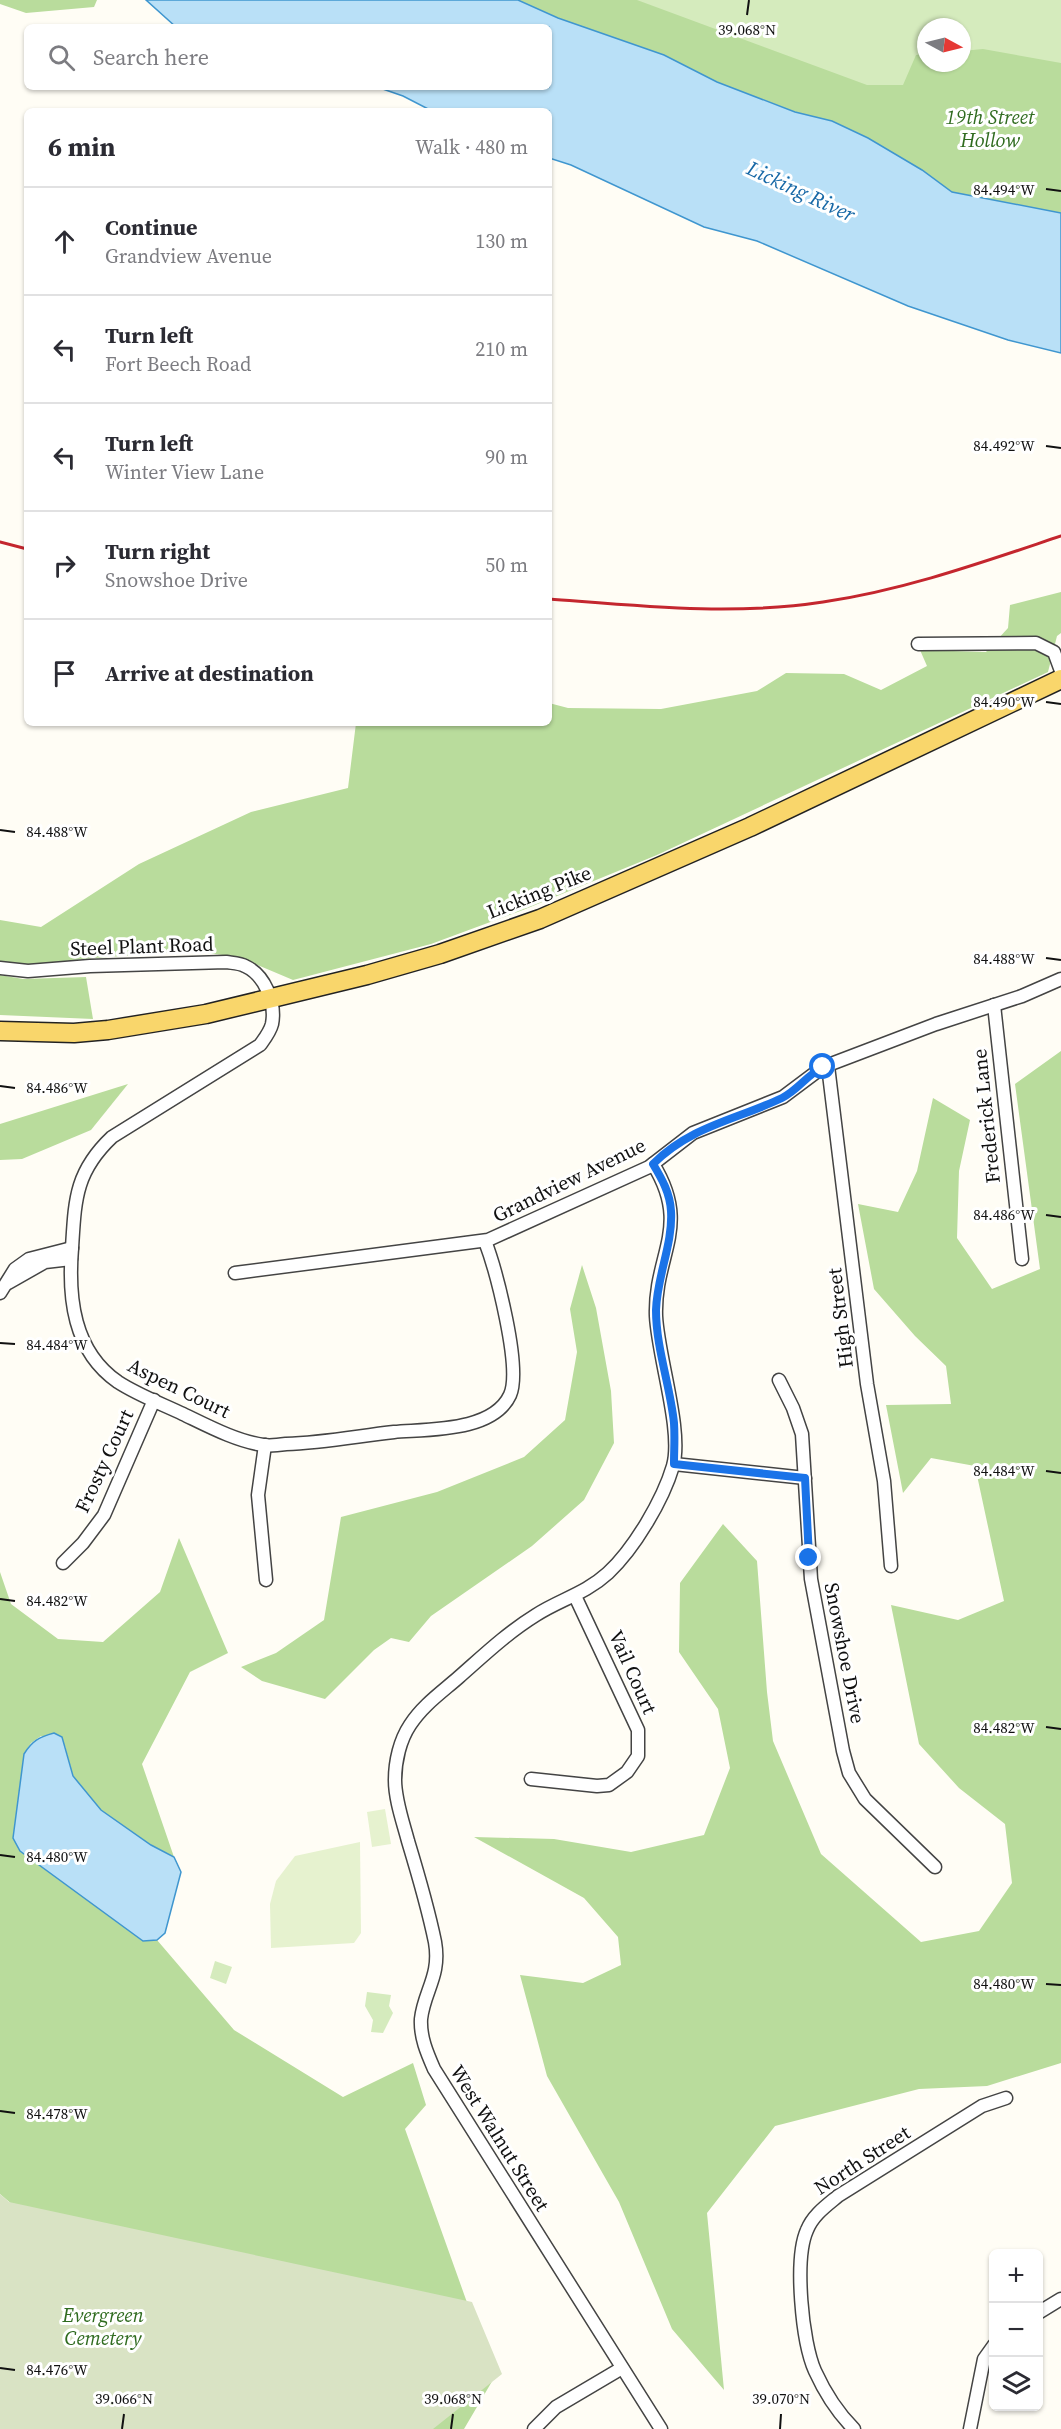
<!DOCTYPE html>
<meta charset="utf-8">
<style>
body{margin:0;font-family:"Source Serif 4",serif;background:#f7f7f7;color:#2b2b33}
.controls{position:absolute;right:18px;bottom:18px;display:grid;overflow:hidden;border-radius:9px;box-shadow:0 2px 4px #0004}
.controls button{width:54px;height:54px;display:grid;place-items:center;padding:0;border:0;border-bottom:2px solid #e1e1e2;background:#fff;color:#2b2b33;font:30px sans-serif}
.compass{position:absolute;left:917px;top:18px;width:54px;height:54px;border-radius:50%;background:#fff;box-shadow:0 2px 4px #0004;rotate:97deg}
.stop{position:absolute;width:18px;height:18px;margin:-14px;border:4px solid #1a73e8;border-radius:50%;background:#fff}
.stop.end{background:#1a73e8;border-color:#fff;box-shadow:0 2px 6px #0008}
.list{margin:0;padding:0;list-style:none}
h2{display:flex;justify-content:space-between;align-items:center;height:78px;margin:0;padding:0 24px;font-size:26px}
h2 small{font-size:20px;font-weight:400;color:#7c7c81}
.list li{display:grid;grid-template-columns:39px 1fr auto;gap:18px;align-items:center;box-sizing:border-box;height:108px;padding:0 24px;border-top:2px solid #e1e1e2}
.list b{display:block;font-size:22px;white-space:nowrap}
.list p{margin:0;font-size:20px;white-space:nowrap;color:#7c7c81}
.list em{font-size:20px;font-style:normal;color:#7c7c81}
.icon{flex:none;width:33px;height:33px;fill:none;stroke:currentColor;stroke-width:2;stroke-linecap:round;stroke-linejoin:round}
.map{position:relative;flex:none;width:1061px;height:2429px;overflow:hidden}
.search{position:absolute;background:#fff;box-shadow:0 2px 4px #0004;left:24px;top:24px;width:528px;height:66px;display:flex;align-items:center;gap:15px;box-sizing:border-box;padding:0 21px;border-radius:9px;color:#7c7c81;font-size:22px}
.panel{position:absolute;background:#fff;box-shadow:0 2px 4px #0004;left:24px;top:108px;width:528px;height:618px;border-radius:9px}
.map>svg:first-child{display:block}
.green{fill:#d5ebbd;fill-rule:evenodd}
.forest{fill:#b9dc9c}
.cemetery{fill:#d9e3c4}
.pitch{fill:#e6f2cf}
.water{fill:#b9e0f7;stroke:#3f96cf;stroke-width:1.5}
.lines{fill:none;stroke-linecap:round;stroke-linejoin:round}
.minor-casing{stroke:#444;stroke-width:15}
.primary-casing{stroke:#222;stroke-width:21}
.minor{stroke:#fff;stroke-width:12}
.primary{stroke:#f9d66b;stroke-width:18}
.rail{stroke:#c4262e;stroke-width:3}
.route{stroke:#1a73e8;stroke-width:8}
.ticks{fill:none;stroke:#111;stroke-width:2}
.labels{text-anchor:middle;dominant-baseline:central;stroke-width:6;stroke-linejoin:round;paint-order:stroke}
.park-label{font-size:20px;font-style:italic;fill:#2f6b1f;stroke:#fff}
.street-label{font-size:20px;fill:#111;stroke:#fff}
.water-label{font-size:21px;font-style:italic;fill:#1768a6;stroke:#fff}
.ticks-label{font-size:15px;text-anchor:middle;fill:#111;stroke:#fff;stroke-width:6;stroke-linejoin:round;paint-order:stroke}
</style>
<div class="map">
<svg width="1061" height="2429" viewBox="0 0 1061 2429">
<rect width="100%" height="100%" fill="#fffdf5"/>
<!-- green -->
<g class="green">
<path d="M 518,0 L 1061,0 L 1061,213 ZM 926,27 L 962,27 L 962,63 L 926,63 Z"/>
<polygon points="215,1961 232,1967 226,1984 210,1978"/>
<polygon points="367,1992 391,1995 389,2006 393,2013 383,2033 371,2032 373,2020 365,2006"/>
</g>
<!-- forest -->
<g class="forest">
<polygon points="0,0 97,0 94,7 26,13 0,4"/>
<polygon points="518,0 637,0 867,85 903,85 916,55 926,54 926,63 962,63 962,51 983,49 1061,63 1061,213 952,192 922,170 868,138 832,121 795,112 717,82 664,55 558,18"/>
<polygon points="1061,592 1061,633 1057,636 1048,672 657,855 523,910 431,944 293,980 239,957 189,951 82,959 27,968 0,961 0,920 41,927 139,864 251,812 348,788 356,723 549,723 549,703 568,708 661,709 757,691 786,673 844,674 881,690 927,666 920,650 986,652 1008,628 1010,605"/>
<polygon points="0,975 23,979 86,977 93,1019 0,1015"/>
<polygon points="1061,1051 1061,2063 987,2086 919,2089 775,2126 707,2213 724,2390 672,2329 619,2202 547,2076 520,1975 583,1983 621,1965 618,1937 584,1898 474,1837 554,1839 631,1852 704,1835 730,1768 718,1709 679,1652 680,1583 723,1524 757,1561 767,1692 773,1741 821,1854 921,1942 979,1931 1012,1883 1005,1824 959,1788 919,1744 891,1605 958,1620 1004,1601 975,1466 931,1458 903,1493 886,1405 951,1404 946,1366 915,1336 874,1289 858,1204 898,1212 917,1171 933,1098 970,1120 959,1171 957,1238 992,1289 1040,1269 1015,1084"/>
<polygon points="128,1084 91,1130 22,1159 0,1160 0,1124"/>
<polygon points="582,1265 596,1308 611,1391 614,1443 584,1500 532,1546 431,1616 409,1642 391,1638 374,1650 325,1699 262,1681 241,1667 276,1653 324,1620 341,1517 437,1492 524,1457 565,1420 577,1352 570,1309"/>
<polygon points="179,1538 228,1653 190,1672 142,1764 174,1857 151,1845 101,1810 73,1776 65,1746 41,1736 31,1743 24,1754 13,1838 20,1851 143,1941 157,1940 234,2030 343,2097 413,2063 426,2105 405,2129 494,2378 464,2429 274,2429 0,2194 0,1572 11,1604 58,1639 103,1642 160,1592"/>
</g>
<!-- cemetery -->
<polygon class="cemetery" points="0,2194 9,2202 472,2302 502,2374 433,2429 0,2429"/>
<!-- pitch -->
<g class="pitch">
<polygon points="385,1809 391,1844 372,1847 367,1812"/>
<polygon points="360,1842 361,1933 354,1943 271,1948 270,1904 276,1881 295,1856"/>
</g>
<!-- water -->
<g class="water">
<polygon points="146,0 518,0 558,18 664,55 717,82 795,112 832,121 868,138 922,170 952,192 1061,213 1061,353 1008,340 908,306 757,241 704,227 571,165 549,158 549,111 432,111 403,96 377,87 549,87 549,27 176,27"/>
<path d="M 54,1733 L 62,1737 L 73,1776 L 101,1810 L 151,1845 L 174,1857 L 181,1872 L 165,1933 L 157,1940 L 143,1941 L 20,1851 L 13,1838 L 24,1754 C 32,1741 39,1737 54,1733 Z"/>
</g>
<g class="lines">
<defs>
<g id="minor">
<polyline points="918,644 1036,643 1054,652 1061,671"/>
<path d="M 0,968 L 28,971 L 90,966 L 226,962 C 232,963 240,963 245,966 C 265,975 276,1003 272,1024 C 270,1032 265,1038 260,1045 L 112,1137 C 75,1172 75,1200 72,1248 C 68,1297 73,1351 118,1382 C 138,1395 162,1404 183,1414 C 208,1426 236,1441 263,1445 C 270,1446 279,1445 286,1444 C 323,1443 358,1436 394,1432 C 428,1429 493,1432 510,1395 C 522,1368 496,1270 485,1241"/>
<polyline points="994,1005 1022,1259"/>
<polyline points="828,1066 867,1384 884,1481 891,1566"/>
<path d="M 653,1164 C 692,1227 654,1254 656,1316 C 658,1357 683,1431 673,1466 C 663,1500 634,1549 608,1573 C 585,1594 561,1599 536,1615 C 507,1633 484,1655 459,1677 C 442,1692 423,1705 410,1725 C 400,1740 395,1761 395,1780 C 395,1800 403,1822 408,1841 C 418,1874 428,1908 435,1942 C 441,1976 424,1991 421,2019 C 420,2037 427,2053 434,2069 L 661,2429"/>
<polyline points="235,1273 488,1240 649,1167 693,1133 783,1097 823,1067 936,1024 1022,996 1061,979"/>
<polyline points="8,1283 45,1262 71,1259"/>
<polyline points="0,1293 15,1269 29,1259 72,1248"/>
<polyline points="779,1380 793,1408 802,1434 811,1579 843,1751 849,1773 865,1799 935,1867"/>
<polyline points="265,1445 258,1495 266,1580"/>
<polyline points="674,1464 805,1478"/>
<polyline points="63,1563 83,1543 104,1515 154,1400"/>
<polyline points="531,1779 597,1786 609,1785 627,1772 638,1756 638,1730 575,1596"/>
<polyline points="1038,2313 1061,2299"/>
<polyline points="534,2429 556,2407 622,2368"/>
<path d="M 854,2429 C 837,2412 825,2393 815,2371 C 802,2342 794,2259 807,2230 C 813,2215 826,2206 838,2196 L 982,2106 L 1006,2098"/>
<polyline points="970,2429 984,2359 994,2345"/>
</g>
<polyline id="primary" points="0,1031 74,1033 108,1030 206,1014 367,975 440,954 540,919 750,827 1061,679"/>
</defs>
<!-- minor casing -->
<use href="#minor" class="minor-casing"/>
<!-- primary casing -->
<use href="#primary" class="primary-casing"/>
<!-- minor -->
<use href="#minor" class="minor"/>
<!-- primary -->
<use href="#primary" class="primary"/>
<!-- rail -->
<g class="rail">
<polyline points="0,542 27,549"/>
<path d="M 549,599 C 640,606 732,616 823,602 C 905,590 983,562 1061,536"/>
</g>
</g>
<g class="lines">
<!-- route -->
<path class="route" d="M 809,1558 L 805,1478 L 674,1464 C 674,1451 675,1437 674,1423 C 670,1385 656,1348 656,1310 C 657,1276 673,1244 671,1211 C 670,1193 662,1179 653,1164 C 691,1126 736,1120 782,1098 C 798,1090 808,1074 823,1067"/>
</g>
<!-- ticks -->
<path class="ticks" d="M 747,15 L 749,0M 1046,189 L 1061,191M 1046,446 L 1061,448M 1046,702 L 1061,704M 0,830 L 15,832M 1046,958 L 1061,960M 0,1086 L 15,1088M 1046,1215 L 1061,1217M 0,1343 L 15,1344M 1046,1471 L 1061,1473M 0,1599 L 15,1601M 1046,1727 L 1061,1729M 0,1855 L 15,1857M 1046,1984 L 1061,1985M 0,2111 L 15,2113M 0,2368 L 15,2370M 122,2429 L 124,2414M 451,2429 L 453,2414M 780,2429 L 781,2414"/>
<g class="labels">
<!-- park labels -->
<g class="park-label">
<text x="990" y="117">19th Street<tspan x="990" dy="23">Hollow</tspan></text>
<text x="103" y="2315">Evergreen<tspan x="103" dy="23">Cemetery</tspan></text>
</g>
<!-- street labels -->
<g class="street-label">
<text transform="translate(539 892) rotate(-22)">Licking Pike</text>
<text transform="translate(142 946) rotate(-2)">Steel Plant Road</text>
<text transform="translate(986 1116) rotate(-96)">Frederick Lane</text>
<text transform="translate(569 1180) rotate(-26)">Grandview Avenue</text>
<text transform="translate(840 1318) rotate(-97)">High Street</text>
<text transform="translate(179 1388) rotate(26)">Aspen Court</text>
<text transform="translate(104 1461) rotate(-65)">Frosty Court</text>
<text transform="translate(845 1653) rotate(79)">Snowshoe Drive</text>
<text transform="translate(633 1672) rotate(66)">Vail Court</text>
<text transform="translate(500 2138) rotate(58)">West Walnut Street</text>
<text transform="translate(862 2160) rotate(-33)">North Street</text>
</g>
<!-- water labels -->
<g class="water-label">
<text transform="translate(801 191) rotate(25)">Licking River</text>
</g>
</g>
<g class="ticks-label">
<text x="747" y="35">39.068°N</text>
<text x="1004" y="195">84.494°W</text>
<text x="1004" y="451">84.492°W</text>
<text x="1004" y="707">84.490°W</text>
<text x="57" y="837">84.488°W</text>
<text x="1004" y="964">84.488°W</text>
<text x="57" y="1093">84.486°W</text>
<text x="1004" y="1220">84.486°W</text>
<text x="57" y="1350">84.484°W</text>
<text x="1004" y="1476">84.484°W</text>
<text x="57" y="1606">84.482°W</text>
<text x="1004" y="1733">84.482°W</text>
<text x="57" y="1862">84.480°W</text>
<text x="1004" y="1989">84.480°W</text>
<text x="57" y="2119">84.478°W</text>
<text x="57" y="2375">84.476°W</text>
<text x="124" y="2404">39.066°N</text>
<text x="453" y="2404">39.068°N</text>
<text x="781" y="2404">39.070°N</text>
</g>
</svg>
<div class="controls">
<button>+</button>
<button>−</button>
<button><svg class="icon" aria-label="layers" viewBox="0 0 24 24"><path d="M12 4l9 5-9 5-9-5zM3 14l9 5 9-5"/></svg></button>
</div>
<svg class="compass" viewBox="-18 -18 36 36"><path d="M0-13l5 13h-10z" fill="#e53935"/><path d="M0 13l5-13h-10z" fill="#7c7c81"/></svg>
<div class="stop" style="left:823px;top:1067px"></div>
<div class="stop end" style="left:809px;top:1558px"></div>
<div class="search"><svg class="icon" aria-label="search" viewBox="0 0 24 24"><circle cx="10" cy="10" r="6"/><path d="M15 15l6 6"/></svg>Search here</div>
<section class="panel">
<h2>6 min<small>Walk · 480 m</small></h2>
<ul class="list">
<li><svg class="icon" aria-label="ahead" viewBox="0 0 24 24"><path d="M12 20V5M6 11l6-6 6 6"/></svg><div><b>Continue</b><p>Grandview Avenue</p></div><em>130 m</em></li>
<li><svg class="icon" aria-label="left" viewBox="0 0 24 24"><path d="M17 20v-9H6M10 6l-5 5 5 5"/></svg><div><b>Turn left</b><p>Fort Beech Road</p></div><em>210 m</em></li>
<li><svg class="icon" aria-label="left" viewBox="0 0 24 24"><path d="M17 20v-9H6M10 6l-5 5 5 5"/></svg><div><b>Turn left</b><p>Winter View Lane</p></div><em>90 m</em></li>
<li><svg class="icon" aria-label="right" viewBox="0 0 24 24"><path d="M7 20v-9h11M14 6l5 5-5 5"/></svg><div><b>Turn right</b><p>Snowshoe Drive</p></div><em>50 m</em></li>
<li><svg class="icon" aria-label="arrive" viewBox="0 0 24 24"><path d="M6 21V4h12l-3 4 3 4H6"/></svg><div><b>Arrive at destination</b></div></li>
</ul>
</section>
</div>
